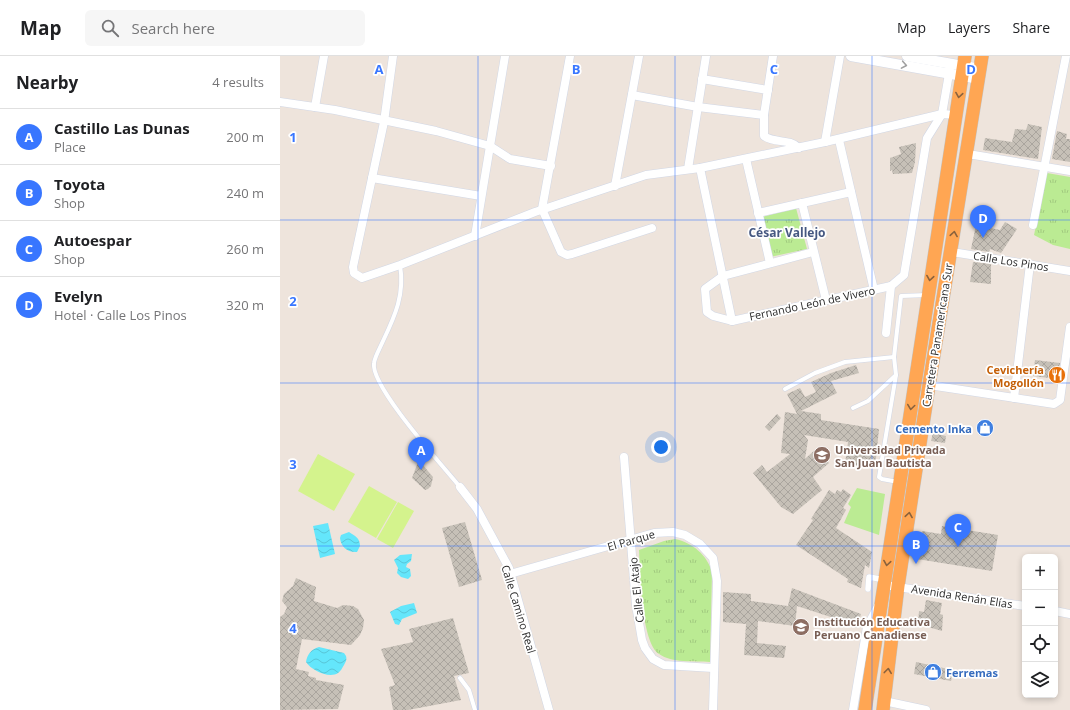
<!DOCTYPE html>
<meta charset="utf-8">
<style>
body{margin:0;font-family:"Open Sans",sans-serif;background:#f6f6f6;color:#202124}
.controls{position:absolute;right:12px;bottom:12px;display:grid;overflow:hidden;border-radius:6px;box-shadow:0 2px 6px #0003}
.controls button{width:36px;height:36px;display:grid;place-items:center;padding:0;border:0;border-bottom:1px solid #e0e0e0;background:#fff;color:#202124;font:20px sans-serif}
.you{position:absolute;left:381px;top:391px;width:14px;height:14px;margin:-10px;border:3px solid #fff;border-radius:50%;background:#1a73e8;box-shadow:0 0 0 6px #1a73e833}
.badge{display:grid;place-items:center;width:26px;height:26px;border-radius:50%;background:#3876ff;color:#fff;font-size:13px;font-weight:700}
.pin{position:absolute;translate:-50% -33px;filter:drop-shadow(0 1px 2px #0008)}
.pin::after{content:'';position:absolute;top:21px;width:14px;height:12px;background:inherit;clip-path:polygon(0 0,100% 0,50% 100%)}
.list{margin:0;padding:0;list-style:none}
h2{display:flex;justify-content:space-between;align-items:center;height:52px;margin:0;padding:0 16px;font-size:17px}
h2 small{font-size:13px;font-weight:400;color:#757577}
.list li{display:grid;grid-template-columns:26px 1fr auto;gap:12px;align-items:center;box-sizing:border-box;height:56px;padding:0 16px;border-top:1px solid #e0e0e0}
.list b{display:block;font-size:15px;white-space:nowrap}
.list p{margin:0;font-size:13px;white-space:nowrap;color:#757577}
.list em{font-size:13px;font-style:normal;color:#757577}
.icon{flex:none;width:22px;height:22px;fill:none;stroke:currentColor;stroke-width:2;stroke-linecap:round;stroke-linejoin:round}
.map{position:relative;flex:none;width:790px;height:654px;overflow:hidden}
header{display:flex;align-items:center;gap:24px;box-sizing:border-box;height:56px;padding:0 20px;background:#fff;border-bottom:1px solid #e0e0e0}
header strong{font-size:19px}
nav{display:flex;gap:22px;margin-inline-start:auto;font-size:14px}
.search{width:280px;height:36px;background:#f6f6f6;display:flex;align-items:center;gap:10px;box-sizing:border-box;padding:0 14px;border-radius:6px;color:#757577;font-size:15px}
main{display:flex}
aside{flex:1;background:#fff}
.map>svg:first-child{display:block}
.grass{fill:#bbeb93}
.park{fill:url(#park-tufts)}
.pitch{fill:#d4f38d}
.water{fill:url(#water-waves)}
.building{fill:url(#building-cross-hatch)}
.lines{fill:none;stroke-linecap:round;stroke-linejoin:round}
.service-casing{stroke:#d1d7e5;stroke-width:5}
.pedestrian-casing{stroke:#d1d7e5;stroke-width:6}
.minor-casing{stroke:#d1d7e5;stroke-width:9}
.tertiary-casing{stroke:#d1d7e5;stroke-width:11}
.trunk-casing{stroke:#c4c4c4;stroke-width:14}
.service{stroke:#fff;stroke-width:4}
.pedestrian{stroke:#fff;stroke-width:5.5}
.minor{stroke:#fff;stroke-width:8}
.tertiary{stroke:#fff;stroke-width:10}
.trunk{stroke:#ffa653;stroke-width:13}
.oneway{stroke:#a0a0a0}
.oneway2{stroke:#8a623d}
.grid{fill:none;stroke:#3876ff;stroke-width:1;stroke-opacity:0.55}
.labels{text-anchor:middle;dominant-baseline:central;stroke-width:3.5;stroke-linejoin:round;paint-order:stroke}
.street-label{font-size:11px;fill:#2b2b2b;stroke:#fff}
.food-label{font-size:11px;font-weight:bold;fill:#c56008;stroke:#fff;text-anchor:end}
.shop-label{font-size:11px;font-weight:bold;fill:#366cbe;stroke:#fff;text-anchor:end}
.education-label{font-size:11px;font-weight:bold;fill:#785e54;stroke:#fff;text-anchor:start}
.neighbourhood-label{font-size:12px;font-weight:bold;fill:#465881;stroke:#fff}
.grid-label{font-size:13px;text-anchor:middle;font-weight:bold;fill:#3876ff;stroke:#fff;stroke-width:3.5;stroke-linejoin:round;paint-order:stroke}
</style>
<header>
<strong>Map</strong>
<div class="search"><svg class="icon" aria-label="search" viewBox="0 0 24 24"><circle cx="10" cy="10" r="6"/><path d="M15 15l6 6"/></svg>Search here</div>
<nav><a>Map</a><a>Layers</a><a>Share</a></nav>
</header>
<main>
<aside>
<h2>Nearby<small>4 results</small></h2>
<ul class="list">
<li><span class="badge">A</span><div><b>Castillo Las Dunas</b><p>Place</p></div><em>200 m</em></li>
<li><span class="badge">B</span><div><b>Toyota</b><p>Shop</p></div><em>240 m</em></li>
<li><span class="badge">C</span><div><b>Autoespar</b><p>Shop</p></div><em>260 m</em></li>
<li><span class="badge">D</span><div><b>Evelyn</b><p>Hotel · Calle Los Pinos</p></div><em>320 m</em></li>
</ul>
</aside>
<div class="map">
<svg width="790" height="654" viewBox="0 0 790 654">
<defs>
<pattern id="park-tufts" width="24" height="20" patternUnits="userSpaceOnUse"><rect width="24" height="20" fill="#bbeb93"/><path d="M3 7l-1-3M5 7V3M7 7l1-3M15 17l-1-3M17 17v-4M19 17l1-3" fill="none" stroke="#a1ca7f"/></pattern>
<pattern id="water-waves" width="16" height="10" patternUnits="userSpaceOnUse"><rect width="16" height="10" fill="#64e6fb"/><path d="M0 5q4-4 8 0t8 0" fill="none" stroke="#57c5d7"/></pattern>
<pattern id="building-cross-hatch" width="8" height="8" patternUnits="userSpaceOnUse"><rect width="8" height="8" fill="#c6c0b7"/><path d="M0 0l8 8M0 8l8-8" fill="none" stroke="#aaa59e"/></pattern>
</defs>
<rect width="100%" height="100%" fill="#eee4dc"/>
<!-- grass -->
<polygon class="grass" points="577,432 605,438 599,479 564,467 571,451 568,448"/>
<!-- park -->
<g class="park">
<polygon points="767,117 790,121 790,193 773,189 754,179"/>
<polygon points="516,152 527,193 490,201 482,161"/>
<path d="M 395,483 C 413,487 427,499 432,516 L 430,606 C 414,605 392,607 379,598 C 361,586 360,515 359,494 L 384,485 Z"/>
</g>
<!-- pitch -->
<g class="pitch">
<polygon points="38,398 75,418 54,455 18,435"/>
<polygon points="89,430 117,446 96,482 68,466"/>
<polygon points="118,446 134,455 113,492 97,483"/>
</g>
<!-- water -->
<g class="water">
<polygon points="48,467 55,498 40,502 33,470"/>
<path d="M 69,476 C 75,480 80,482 80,490 L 77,496 C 68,497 61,491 60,482 L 61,479 Z"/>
<polygon points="132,498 131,505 127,508 126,511 130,513 131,520 128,523 121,521 117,517 118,512 114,504 120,499"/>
<polygon points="134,547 137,557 122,563 119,569 115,568 110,556 121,550"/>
<path d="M 39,591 L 64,597 L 66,600 C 67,604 66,605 64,609 C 62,612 61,615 58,617 C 49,623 31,614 26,606 C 27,599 31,593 39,591 Z"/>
</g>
<!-- building -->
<g class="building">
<polygon points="748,68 762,71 758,103 703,94 705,82 732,86 735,73 746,74"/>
<polygon points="777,75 787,78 786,83 790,83 790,106 772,103"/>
<polygon points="636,87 635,106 632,117 613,118 612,114 610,115 610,102 621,98 619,91"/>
<polygon points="725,166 737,173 721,197 710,193 709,196 691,193 696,169 720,174"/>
<polygon points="693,206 711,208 711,228 690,226"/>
<polygon points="755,304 780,307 777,323 753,320"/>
<polygon points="576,309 579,317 551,325 557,337 521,355 541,358 541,364 599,373 595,412 565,408 568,386 524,379 528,384 525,403 536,393 549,407 533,421 542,434 513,458 501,451 473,417 482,409 487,416 510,398 501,397 505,356 517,358 507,338 520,332 525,341 536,336 531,326 551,317"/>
<polygon points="497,358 501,362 489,375 485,371"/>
<polygon points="653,377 666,380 665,387 651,385"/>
<polygon points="138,406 142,408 153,421 151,430 148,433 145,434 132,422"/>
<polygon points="563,433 571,439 563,452 566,454 556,472 592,496 589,512 585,509 581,532 567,526 568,523 516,489 533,464 531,463 549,434 555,438 557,434 561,436"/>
<polygon points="185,466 202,524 179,531 162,472"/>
<polygon points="662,470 718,479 712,515 637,503 642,475 661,478"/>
<polygon points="16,522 36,531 34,545 57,552 63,549 73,550 78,553 84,564 83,572 80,579 71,589 22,583 16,613 29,616 28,620 36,622 36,624 64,629 58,653 0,654 0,561 4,558 7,551 2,545 4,538 13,530"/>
<polygon points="512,532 581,558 577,572 568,569 569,567 517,550 515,570 478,565 477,587 506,590 504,602 464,599 466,568 443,566 443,536 471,538 471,545 508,550"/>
<polygon points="646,544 662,547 660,558 663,559 662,575 638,568 639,555 644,556"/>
<polygon points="173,562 189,617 174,620 181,644 128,654 113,654 109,631 115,629 101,593 133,586 129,573"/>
<polygon points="636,606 673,614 671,625 634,618"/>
</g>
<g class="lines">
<defs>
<g id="service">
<path d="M 120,209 C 125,238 115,260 103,285 C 100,292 95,300 94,307 C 90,330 163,410 180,431"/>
<polyline points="505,333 535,317 565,306 614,301"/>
<polyline points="573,352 588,345 616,319"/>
<polyline points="618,426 602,423 599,421 616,319 614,301 621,240 647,239"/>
<polyline points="180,622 189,634 195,654"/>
</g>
<polyline id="pedestrian" points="588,533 589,521 605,524"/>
<g id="minor">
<polyline points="113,0 104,66 73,211 74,217 82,222 120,209 255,156 366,119 420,112 545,86 662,58 676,59"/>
<polyline points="290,0 262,153 281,196 287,199 292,198 372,172"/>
<path d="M 493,0 L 484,59 L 484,80 C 495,88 509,82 519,92"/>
<polyline points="422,23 488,34"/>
<polyline points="352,39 418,51 484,59"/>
<polyline points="0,46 55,54 156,75 210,90 230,103 271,110"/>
<polyline points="35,51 44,0"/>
<polyline points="559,84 594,234"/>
<polyline points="545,86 560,0"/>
<polyline points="688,98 790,115"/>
<polyline points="466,103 490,207"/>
<polyline points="420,112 452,265"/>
<polyline points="408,113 426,0"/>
<polyline points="92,122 201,140"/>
<polyline points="335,130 359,0"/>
<polyline points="522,147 546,244"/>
<polyline points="478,157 571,136"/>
<polyline points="753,169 786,0"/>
<polyline points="195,180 225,0"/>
<polyline points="533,196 443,220 425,233 427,256 433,260 452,265 611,230 624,219 647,82 662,58 670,12"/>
<polyline points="672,196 790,215"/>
<polyline points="606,277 611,230"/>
<polyline points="649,329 774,348 780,344 790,271"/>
<polyline points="734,342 750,208"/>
<polyline points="344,401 356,549 362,584 365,592 373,603 384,609 433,612"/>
<polyline points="180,431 197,453 229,512 269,654"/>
<polyline points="230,518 374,477 393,476 405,479 420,488 433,502 437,525 433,654"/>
<polyline points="604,529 745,550"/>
<polyline points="775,555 790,558"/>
<polyline points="604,645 646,654"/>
<polyline points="573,654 587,571 598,550"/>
</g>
<g id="tertiary">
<polyline points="571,0 699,23"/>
<polyline points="627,0 701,13"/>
</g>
<g id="trunk">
<polyline points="585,654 685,0"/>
<polyline points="603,654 618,530 649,329 702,0"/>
</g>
</defs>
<!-- service casing -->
<use href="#service" class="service-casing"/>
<!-- pedestrian casing -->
<use href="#pedestrian" class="pedestrian-casing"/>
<!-- minor casing -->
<use href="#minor" class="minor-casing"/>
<!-- tertiary casing -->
<use href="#tertiary" class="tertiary-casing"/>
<!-- trunk casing -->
<use href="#trunk" class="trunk-casing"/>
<!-- service -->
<use href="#service" class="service"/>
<!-- pedestrian -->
<use href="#pedestrian" class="pedestrian"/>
<!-- minor -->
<use href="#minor" class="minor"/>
<!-- tertiary -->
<use href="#tertiary" class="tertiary"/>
<!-- trunk -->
<use href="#trunk" class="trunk"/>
</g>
<!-- one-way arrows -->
<defs><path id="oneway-chevron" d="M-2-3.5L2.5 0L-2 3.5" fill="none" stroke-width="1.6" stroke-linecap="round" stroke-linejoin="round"/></defs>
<use class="oneway" href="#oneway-chevron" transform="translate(624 9) rotate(10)"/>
<g class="oneway2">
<use href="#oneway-chevron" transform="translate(679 39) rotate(99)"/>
<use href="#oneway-chevron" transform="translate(674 178) rotate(-81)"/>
<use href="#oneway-chevron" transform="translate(650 222) rotate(99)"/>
<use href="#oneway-chevron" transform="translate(631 351) rotate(98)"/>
<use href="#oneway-chevron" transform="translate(629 459) rotate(-81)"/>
<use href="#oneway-chevron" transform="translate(607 507) rotate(99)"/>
<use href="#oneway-chevron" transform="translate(608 615) rotate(-83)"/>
</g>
<!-- grid -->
<path class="grid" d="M 198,0 L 198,654M 395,0 L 395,654M 592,0 L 592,654M 0,164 L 790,164M 0,327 L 790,327M 0,490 L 790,490"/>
<!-- icons -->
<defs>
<symbol id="restaurant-disc" viewBox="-11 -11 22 22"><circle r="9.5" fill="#e8710a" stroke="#fff"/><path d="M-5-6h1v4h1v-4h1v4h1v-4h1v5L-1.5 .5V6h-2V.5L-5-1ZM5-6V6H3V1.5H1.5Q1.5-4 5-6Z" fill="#fff"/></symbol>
<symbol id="shop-disc" viewBox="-11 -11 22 22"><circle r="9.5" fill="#3f7fe0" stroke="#fff"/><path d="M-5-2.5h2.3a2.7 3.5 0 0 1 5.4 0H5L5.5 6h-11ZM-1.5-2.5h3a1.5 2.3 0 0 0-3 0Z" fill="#fff"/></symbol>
<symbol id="university-disc" viewBox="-11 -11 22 22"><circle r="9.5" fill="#8d6e63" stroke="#fff"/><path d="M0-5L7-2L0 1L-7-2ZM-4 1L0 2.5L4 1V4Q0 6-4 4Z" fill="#fff"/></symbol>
<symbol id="school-disc" viewBox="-11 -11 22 22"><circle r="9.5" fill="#8d6e63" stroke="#fff"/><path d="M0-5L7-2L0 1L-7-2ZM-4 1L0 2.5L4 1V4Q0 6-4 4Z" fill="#fff"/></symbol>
</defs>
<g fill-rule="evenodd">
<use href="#restaurant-disc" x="767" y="309" width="20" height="20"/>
<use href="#shop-disc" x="695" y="362" width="20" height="20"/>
<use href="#university-disc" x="532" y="389" width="20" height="20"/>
<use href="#school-disc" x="511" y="561" width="20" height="20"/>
<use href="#shop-disc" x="643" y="606" width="20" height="20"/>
</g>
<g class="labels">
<!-- street labels -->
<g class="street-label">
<text transform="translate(731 205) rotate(9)">Calle Los Pinos</text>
<text transform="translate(532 247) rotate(-12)">Fernando León de Vivero</text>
<text transform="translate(657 279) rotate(-81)">Carretera Panamericana Sur</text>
<text transform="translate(351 484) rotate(-16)">El Parque</text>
<text transform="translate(356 534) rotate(-96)">Calle El Atajo</text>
<text transform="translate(682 540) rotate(9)">Avenida Renán Elías</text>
<text transform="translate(239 553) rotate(73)">Calle Camino Real</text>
</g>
<!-- food labels -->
<g class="food-label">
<text x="764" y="313">Cevichería<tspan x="764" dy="13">Mogollón</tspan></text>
</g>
<!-- shop labels -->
<g class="shop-label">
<text x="692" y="372">Cemento Inka</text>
<text x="666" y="616" text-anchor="start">Ferremas</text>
</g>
<!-- education labels -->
<g class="education-label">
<text x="555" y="393">Universidad Privada<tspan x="555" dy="13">San Juan Bautista</tspan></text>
<text x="534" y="565">Institución Educativa<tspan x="534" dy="13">Peruano Canadiense</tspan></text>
</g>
<!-- neighbourhood labels -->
<g class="neighbourhood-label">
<text x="507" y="176">César Vallejo</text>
</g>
</g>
<g class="grid-label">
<text x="99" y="18">A</text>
<text x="296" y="18">B</text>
<text x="494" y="18">C</text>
<text x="691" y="18">D</text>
<text x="13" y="86">1</text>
<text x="13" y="250">2</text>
<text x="13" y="413">3</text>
<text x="13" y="577">4</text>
</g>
</svg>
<div class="controls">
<button>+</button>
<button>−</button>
<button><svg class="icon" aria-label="locate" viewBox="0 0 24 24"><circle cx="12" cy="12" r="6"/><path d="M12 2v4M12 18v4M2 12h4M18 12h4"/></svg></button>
<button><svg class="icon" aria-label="layers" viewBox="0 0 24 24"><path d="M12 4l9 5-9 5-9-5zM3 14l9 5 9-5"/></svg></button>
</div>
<div class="you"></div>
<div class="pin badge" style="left:141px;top:414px">A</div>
<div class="pin badge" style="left:636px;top:508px">B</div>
<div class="pin badge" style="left:678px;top:491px">C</div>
<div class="pin badge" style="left:703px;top:182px">D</div>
</div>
</main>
